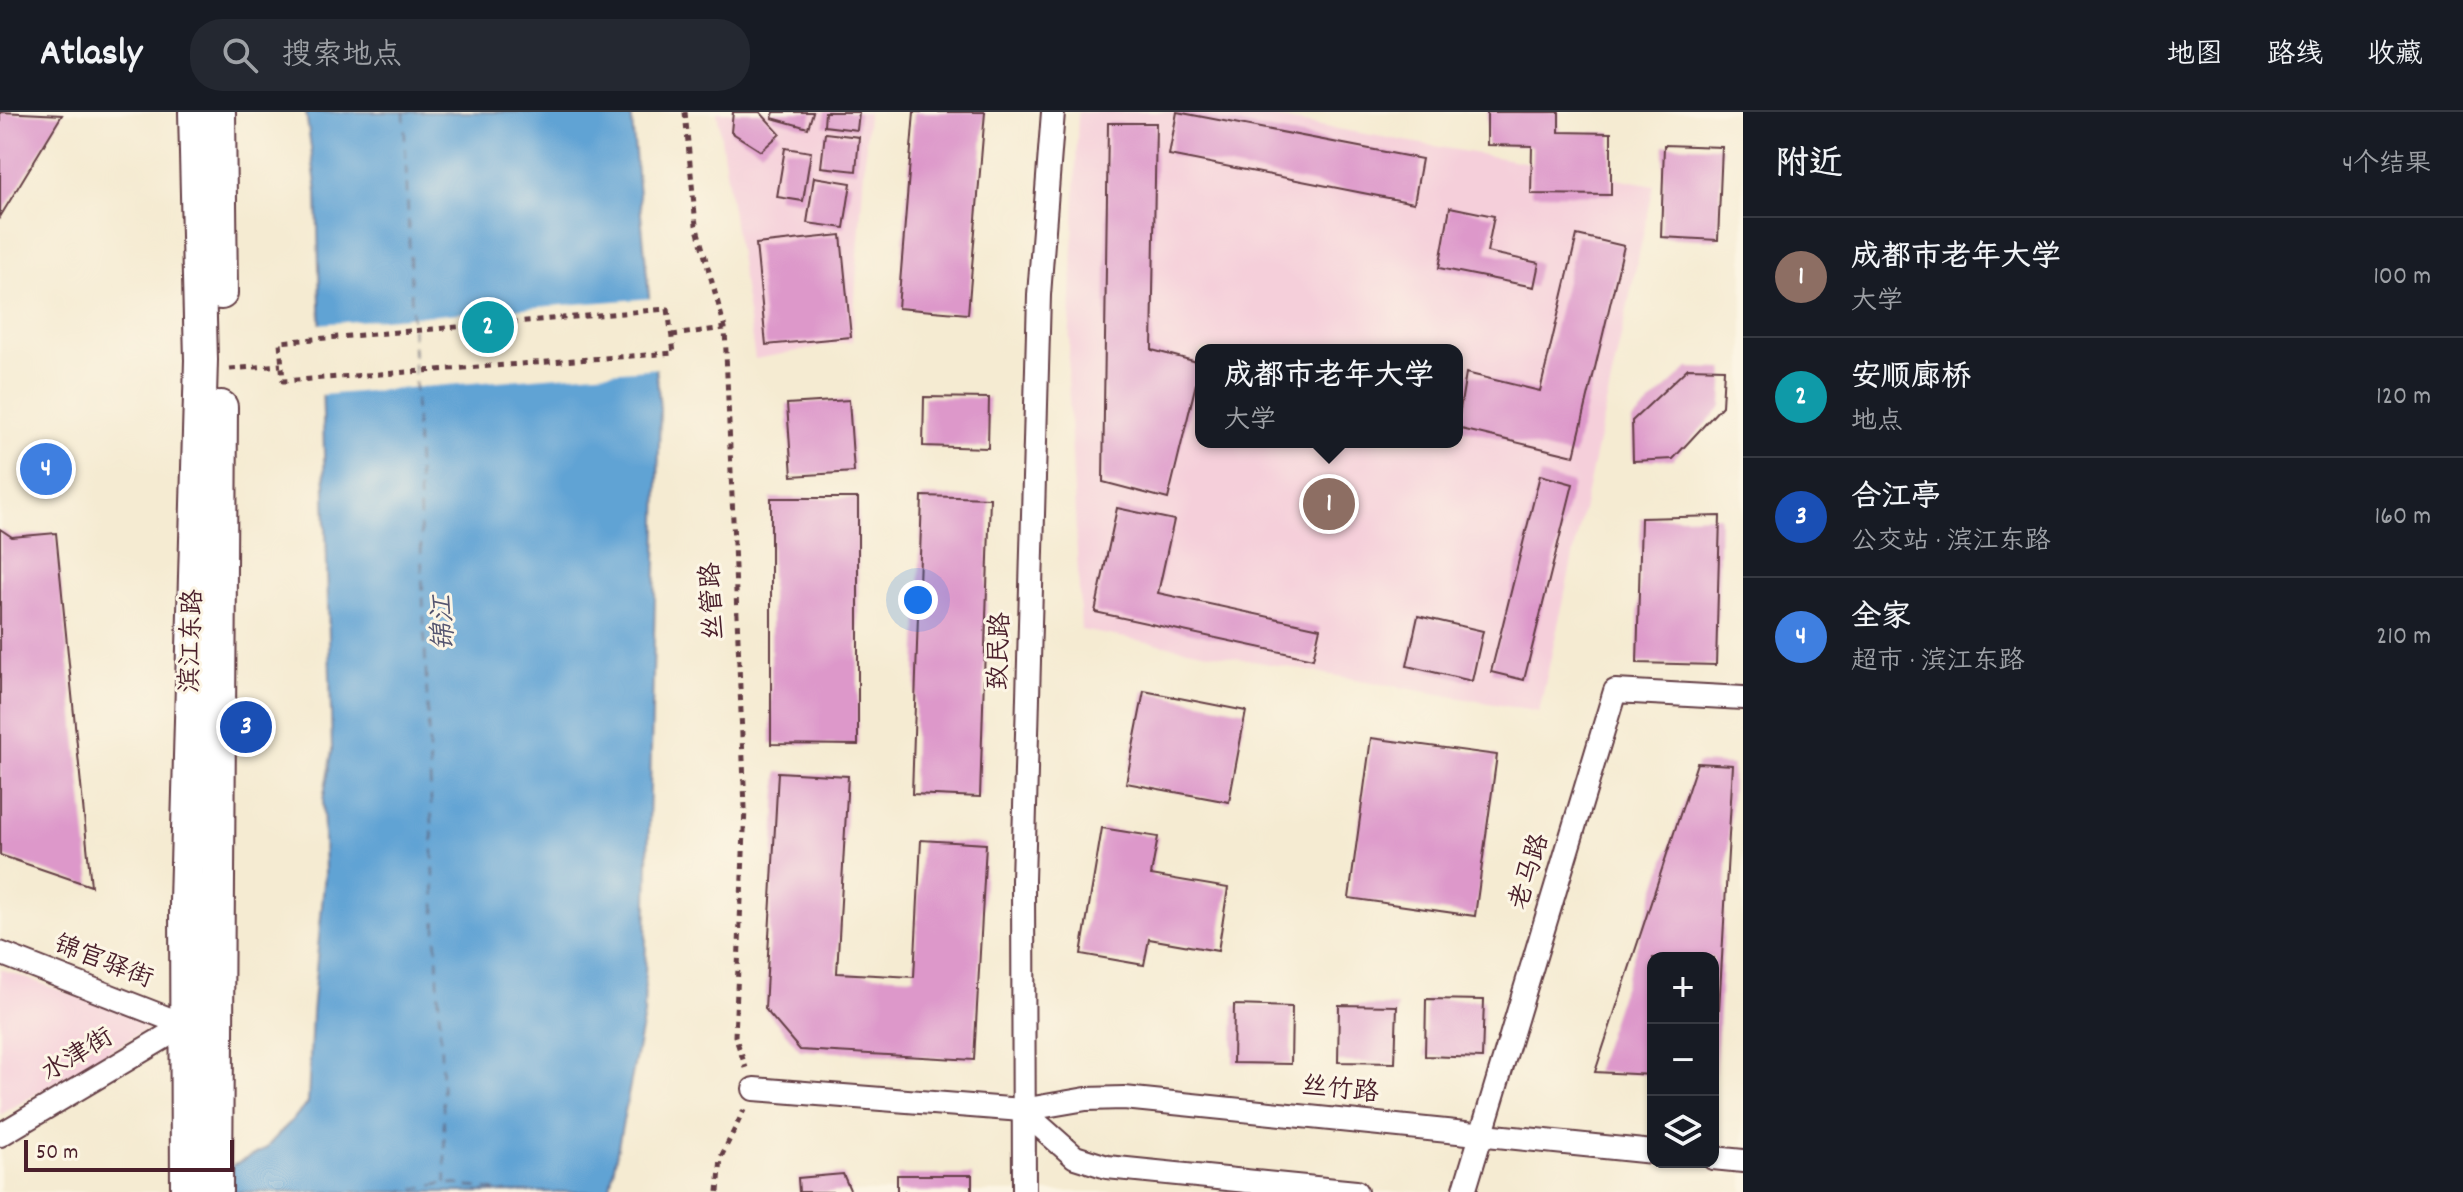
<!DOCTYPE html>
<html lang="zh">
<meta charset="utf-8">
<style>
body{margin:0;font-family:Dekko,"LXGW WenKai TC",sans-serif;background:#242831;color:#f1f3f6}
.controls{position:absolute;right:24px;bottom:24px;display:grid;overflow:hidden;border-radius:16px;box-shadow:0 2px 6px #0004}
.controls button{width:72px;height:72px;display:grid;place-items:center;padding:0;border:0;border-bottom:2px solid #363941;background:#171b24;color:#f1f3f6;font:40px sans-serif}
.scale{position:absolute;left:24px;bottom:20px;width:210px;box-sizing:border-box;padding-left:8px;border:4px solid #4a1f2b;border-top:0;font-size:22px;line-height:28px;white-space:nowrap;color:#4a1f2b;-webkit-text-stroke:6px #fcf5e5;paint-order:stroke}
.you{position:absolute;left:918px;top:488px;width:28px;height:28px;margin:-20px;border:6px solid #fff;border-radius:50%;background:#1a73e8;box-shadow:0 0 0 12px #1a73e833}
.badge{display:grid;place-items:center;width:52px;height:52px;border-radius:50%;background:#8c9099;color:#fff;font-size:26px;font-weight:700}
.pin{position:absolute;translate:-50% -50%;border:4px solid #fff;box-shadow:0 2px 8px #0006}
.popup{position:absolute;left:1195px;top:232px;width:268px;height:104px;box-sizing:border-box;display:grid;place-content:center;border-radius:16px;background:#171b24;filter:drop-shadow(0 2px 6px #0005);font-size:26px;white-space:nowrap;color:#9ea1a6}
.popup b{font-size:30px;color:#f1f3f6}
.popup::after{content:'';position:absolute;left:50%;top:100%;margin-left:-16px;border:16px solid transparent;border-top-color:#171b24}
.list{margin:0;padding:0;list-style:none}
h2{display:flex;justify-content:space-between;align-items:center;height:104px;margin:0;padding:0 32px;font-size:34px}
h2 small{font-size:26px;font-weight:400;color:#9ea1a6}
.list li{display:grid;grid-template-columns:52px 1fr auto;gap:24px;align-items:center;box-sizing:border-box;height:120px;padding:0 32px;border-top:2px solid #363941}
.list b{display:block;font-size:30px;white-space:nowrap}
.list p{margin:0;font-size:26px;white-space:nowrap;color:#9ea1a6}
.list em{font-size:26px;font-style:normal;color:#9ea1a6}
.icon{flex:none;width:44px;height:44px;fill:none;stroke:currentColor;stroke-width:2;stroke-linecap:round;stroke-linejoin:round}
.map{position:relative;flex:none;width:1743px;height:1080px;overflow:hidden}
header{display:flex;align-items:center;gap:48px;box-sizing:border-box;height:112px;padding:0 40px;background:#171b24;border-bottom:2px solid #363941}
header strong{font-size:38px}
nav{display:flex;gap:44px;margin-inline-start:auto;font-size:28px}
.search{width:560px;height:72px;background:#242831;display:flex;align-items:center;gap:20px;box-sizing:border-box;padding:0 28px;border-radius:32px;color:#9ea1a6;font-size:30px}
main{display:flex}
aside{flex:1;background:#171b24}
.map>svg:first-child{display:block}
.built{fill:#f5cfda;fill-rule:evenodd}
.water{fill:#60a3d4;stroke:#556180;stroke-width:2}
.pier{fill:#f5ebd2}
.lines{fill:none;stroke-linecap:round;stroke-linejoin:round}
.ferry{stroke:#53546f;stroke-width:2;stroke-dasharray:10 8;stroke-linecap:butt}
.building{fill:#dd98ca}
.minor-casing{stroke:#643e44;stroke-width:26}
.secondary-casing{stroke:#643e44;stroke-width:36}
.path{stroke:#643e44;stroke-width:5;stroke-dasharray:6 6;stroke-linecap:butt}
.minor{stroke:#fff;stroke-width:22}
.secondary{stroke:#fff;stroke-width:32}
.labels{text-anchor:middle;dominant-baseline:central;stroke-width:6;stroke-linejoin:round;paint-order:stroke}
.street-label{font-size:26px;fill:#4a1f2b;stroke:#fcf5e5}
.water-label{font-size:28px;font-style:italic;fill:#53546f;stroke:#fcf5e5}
</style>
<header>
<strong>Atlasly</strong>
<div class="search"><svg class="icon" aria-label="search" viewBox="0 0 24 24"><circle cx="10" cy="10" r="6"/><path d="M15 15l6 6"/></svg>搜索地点</div>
<nav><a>地图</a><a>路线</a><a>收藏</a></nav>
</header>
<main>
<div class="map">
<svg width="1743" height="1080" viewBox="0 0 1743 1080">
<rect width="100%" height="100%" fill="#fcf5e5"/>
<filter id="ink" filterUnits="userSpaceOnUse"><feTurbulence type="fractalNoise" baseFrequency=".0125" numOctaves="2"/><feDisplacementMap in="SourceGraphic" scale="16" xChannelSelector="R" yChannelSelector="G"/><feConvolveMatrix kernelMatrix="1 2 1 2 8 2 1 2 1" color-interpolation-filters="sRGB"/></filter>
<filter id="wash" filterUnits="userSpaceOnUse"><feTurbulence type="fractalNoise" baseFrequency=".006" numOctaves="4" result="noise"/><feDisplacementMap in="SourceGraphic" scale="32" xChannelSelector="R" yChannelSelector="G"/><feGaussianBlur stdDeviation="1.8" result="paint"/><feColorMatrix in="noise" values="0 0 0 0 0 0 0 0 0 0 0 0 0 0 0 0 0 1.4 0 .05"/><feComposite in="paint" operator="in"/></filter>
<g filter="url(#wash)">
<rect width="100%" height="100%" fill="#f5ebd2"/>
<!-- built -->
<g class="built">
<polygon points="717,0 868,0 852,229 755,247"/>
<path d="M 1078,0 L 1241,0 L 1654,73 L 1539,600 L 1081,518 L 1068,267 ZM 1201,238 L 1457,238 L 1457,330 L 1201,330 Z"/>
<polygon points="0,857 3,858 156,912 0,1003"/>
</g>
<!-- water -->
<polygon class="water" points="306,0 631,0 660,297 644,903 609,1080 182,1080 265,1037 308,991 312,901 325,761 323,688 332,639 317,80"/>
<!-- pier -->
<polygon class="pier" points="653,186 660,256 321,283 318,212"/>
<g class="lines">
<!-- ferry -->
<g class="ferry">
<polyline points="404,0 446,1071"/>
<polyline points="397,1080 446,1071 507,1080"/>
</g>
</g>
<g id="blocks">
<!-- building -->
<g class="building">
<polygon points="0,0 62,3 0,105"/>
<polygon points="733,0 760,0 780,22 761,39 731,20"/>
<polygon points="774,0 813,0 808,16 772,6"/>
<polygon points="825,0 859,0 857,18 824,14"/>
<polygon points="914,0 985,0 968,202 898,196"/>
<polygon points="1177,0 1422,47 1414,91 1169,43"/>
<polygon points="1487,0 1559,0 1559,20 1611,21 1611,83 1531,82 1532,34 1487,33"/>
<polygon points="1108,11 1156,11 1152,238 1201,251 1168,387 1103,370"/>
<polygon points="825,21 859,25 856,59 821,55"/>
<polygon points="1664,33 1722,35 1718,128 1661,125"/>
<polygon points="785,36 811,40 803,89 777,85"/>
<polygon points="814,65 851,71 844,116 807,111"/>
<polygon points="1450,95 1494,104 1487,140 1539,151 1534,175 1439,156"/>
<polygon points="841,123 851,225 766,233 756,132"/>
<polygon points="1577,123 1624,134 1574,344 1457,316 1466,261 1540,279"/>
<polygon points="1688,256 1724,257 1722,294 1673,347 1633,349 1632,309"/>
<polygon points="924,285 989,286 988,336 923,334"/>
<polygon points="849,288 854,360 792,364 787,292"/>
<polygon points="1540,363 1573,372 1524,568 1491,560"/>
<polygon points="922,384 990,386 980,685 912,682"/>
<polygon points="771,386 858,386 858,633 771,632"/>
<polygon points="1117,396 1174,408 1158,481 1320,516 1313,547 1095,500"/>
<polygon points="1720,404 1716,553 1637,551 1641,406"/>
<polygon points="0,417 12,425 56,421 91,774 0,743"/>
<polygon points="1418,504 1483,519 1472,569 1407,554"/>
<polygon points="1144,579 1246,599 1229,690 1126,671"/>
<polygon points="1371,626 1497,643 1475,804 1349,786"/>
<polygon points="1697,651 1733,653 1715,968 1713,846 1653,846 1653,963 1595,960"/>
<polygon points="778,660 848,664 837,861 914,865 921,728 986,732 974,948 800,938 765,897"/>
<polygon points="1102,716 1158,725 1151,763 1228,776 1218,839 1149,827 1144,853 1081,842"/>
<polygon points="1426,887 1484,888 1482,946 1425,944"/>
<polygon points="1234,893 1292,895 1291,952 1233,951"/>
<polygon points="1339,893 1397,894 1395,951 1338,950"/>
<polygon points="843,1062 851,1080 799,1080 798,1066"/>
<rect x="897" y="1063" width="75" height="17"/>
</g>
</g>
</g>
<g filter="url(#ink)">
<use href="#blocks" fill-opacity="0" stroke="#643e44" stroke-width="2"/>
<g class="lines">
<defs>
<g id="minor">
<polyline points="0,841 185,913"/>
<polyline points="754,977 1022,998 1086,987 1124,986 1653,1040"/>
<polyline points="1022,998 1075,1045 1107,1055 1356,1080"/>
<polyline points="0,1023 185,913"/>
<polyline points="1713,1046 1743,1049"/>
<polyline points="1024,1080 1023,768 1039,183 1053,0"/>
<polyline points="1464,1080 1615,579 1743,586"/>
</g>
<g id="secondary">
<polyline points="219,0 221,181"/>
<polyline points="187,1080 186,789 201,248 195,0"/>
<polyline points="216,1080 221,295"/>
</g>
</defs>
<!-- minor casing -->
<use href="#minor" class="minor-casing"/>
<!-- secondary casing -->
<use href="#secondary" class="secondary-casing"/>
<!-- path -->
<g class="path">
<polyline points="685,0 696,113 725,216 745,696 735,924 746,956"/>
<polygon points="668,197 674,241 283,269 280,230"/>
<polyline points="672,223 725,216"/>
<polyline points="230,257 281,253"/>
<polyline points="718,1080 721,1045 744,998"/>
</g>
<!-- minor -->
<use href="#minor" class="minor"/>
<!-- secondary -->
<use href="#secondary" class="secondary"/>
</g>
</g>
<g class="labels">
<!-- street labels -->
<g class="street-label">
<text transform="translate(714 489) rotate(-93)">丝管路</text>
<text transform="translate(193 529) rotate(-88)">滨江东路</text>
<text transform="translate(1001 539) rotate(-88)">致民路</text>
<text transform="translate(1531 760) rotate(-73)">老马路</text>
<text transform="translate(103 851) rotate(21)">锦官驿街</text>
<text transform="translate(78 944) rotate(-31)">水津街</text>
<text transform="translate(1340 979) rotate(6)">丝竹路</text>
</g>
<!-- water labels -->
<g class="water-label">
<text transform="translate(446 511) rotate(-92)">锦江</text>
</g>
</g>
</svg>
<div class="controls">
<button>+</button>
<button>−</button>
<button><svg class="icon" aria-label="layers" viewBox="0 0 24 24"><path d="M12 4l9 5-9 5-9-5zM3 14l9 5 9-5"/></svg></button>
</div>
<div class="scale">50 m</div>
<div class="you"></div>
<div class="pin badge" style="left:1329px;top:392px;background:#8d6e63">1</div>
<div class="popup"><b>成都市老年大学</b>大学</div>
<div class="pin badge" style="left:488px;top:215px;background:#0f9aa8">2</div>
<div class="pin badge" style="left:246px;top:615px;background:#1a4fb4">3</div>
<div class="pin badge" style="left:46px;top:357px;background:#3f7fe0">4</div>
</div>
<aside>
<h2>附近<small>4个结果</small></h2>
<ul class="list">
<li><span class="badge" style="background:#8d6e63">1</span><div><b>成都市老年大学</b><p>大学</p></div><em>100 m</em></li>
<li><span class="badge" style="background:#0f9aa8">2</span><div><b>安顺廊桥</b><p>地点</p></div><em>120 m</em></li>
<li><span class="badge" style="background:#1a4fb4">3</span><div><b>合江亭</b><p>公交站 · 滨江东路</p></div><em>160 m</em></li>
<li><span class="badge" style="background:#3f7fe0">4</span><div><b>全家</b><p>超市 · 滨江东路</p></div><em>210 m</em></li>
</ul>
</aside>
</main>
